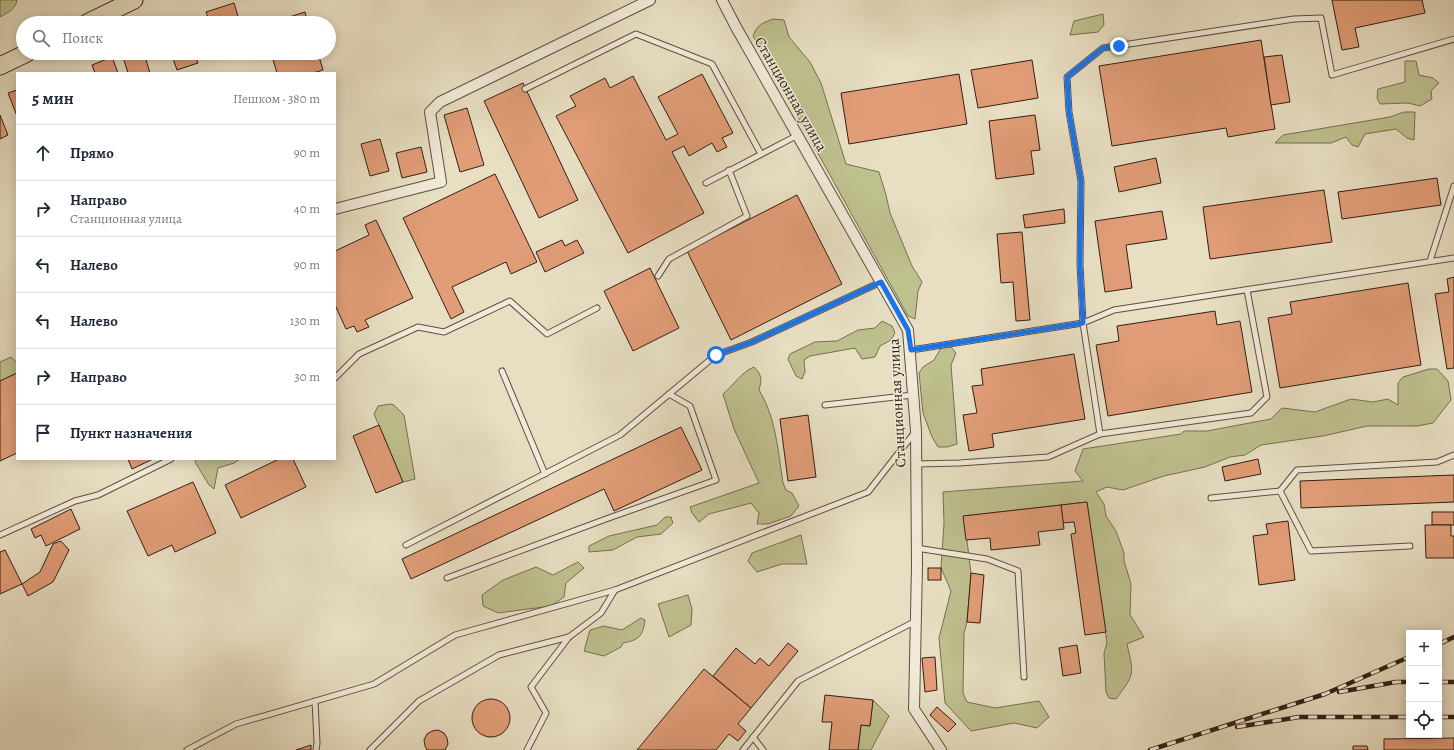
<!DOCTYPE html>
<html lang="ru">
<meta charset="utf-8">
<style>
body{margin:0;font-family:Alegreya,serif;background:#f2f2f3;color:#1f2937}
.controls{position:absolute;right:12px;bottom:12px;display:grid;overflow:hidden;border-radius:0px;box-shadow:0 2px 10px #0003}
.controls button{width:36px;height:36px;display:grid;place-items:center;padding:0;border:0;border-bottom:1px solid #e0e1e3;background:#fff;color:#1f2937;font:20px sans-serif}
.stop{position:absolute;width:12px;height:12px;margin:-9px;border:3px solid #1a73e8;border-radius:50%;background:#fff}
.stop.end{background:#1a73e8;border-color:#fff;box-shadow:0 1px 4px #0008}
.list{margin:0;padding:0;list-style:none}
h2{display:flex;justify-content:space-between;align-items:center;height:52px;margin:0;padding:0 16px;font-size:17px}
h2 small{font-size:13px;font-weight:400;color:#747a83}
.list li{display:grid;grid-template-columns:26px 1fr auto;gap:12px;align-items:center;box-sizing:border-box;height:56px;padding:0 16px;border-top:1px solid #e0e1e3}
.list b{display:block;font-size:15px;white-space:nowrap}
.list p{margin:0;font-size:13px;white-space:nowrap;color:#747a83}
.list em{font-size:13px;font-style:normal;color:#747a83}
.icon{flex:none;width:22px;height:22px;fill:none;stroke:currentColor;stroke-width:2;stroke-linecap:round;stroke-linejoin:round}
.map{position:relative;flex:none;width:1454px;height:750px;overflow:hidden}
.search{position:absolute;background:#fff;box-shadow:0 2px 10px #0003;left:16px;top:16px;width:320px;height:44px;display:flex;align-items:center;gap:10px;box-sizing:border-box;padding:0 14px;border-radius:22px;color:#747a83;font-size:15px}
.panel{position:absolute;background:#fff;box-shadow:0 2px 10px #0003;left:16px;top:72px;width:320px;height:388px;border-radius:0px}
.map>svg:first-child{display:block}
.green{fill:#bec08e;stroke:#786f52}
.building{fill:#e19d77;stroke:#331e15}
.lines{fill:none;stroke-linecap:round;stroke-linejoin:round}
.service-casing{stroke:#604e40;stroke-width:7}
.minor-casing{stroke:#604e40;stroke-width:12}
.trunk-casing{stroke:#331e15;stroke-width:19}
.service{stroke:#f0ead8;stroke-width:5}
.minor{stroke:#f0ead8;stroke-width:10}
.trunk{stroke:#e8dfc3;stroke-width:17}
.rail-casing{stroke:#331e15;stroke-width:4.5}
.rail{stroke:#f0ead8;stroke-width:3;stroke-dasharray:9;stroke-linecap:butt}
.route{stroke:#1a73e8;stroke-width:5}
.labels{text-anchor:middle;dominant-baseline:central;stroke-width:3;stroke-linejoin:round;paint-order:stroke}
.street-label{font-size:15px;fill:#331e15;stroke:#f0ead8}
</style>
<div class="map">
<svg width="1454" height="750" viewBox="0 0 1454 750">
<rect width="100%" height="100%" fill="#e8dfc3"/>
<filter id="stains"><feTurbulence type="fractalNoise" baseFrequency=".005" numOctaves="4"/><feColorMatrix values="0 0 0 0 .2 0 0 0 0 .09 0 0 0 0 .02 0 0 0 .5 -.17"/></filter>
<radialGradient id="worn" r=".72"><stop offset=".6" stop-color="#630" stop-opacity="0"/><stop offset="1" stop-color="#630" stop-opacity=".3"/></radialGradient>
<!-- green -->
<g class="green">
<path d="M 0,0 L 17,0 C 16,9 7,13 0,17 Z"/>
<polygon points="1103,14 1104,25 1098,32 1070,35 1074,21"/>
<path d="M 773,19 L 784,20 L 789,37 L 810,62 L 821,83 L 846,164 L 879,172 L 886,195 L 890,213 L 912,266 L 922,282 L 918,291 L 915,319 L 908,316 L 753,36 C 757,25 762,23 773,19 Z"/>
<polygon points="1405,61 1416,61 1419,75 1433,78 1439,83 1431,91 1432,99 1420,106 1408,103 1380,104 1377,98 1378,89 1405,82"/>
<polygon points="1404,112 1415,112 1414,140 1407,138 1396,129 1365,134 1358,147 1352,145 1346,137 1331,143 1275,143 1283,135 1390,117"/>
<polygon points="882,321 892,326 895,333 891,340 880,346 875,357 862,359 855,348 810,356 804,360 805,372 802,379 796,376 788,359 790,354 815,342 837,341 858,330 875,328"/>
<polygon points="951,347 956,353 951,365 957,444 947,447 938,447 932,437 923,413 919,373 923,367 934,360 941,348"/>
<polygon points="11,357 17,363 17,373 0,381 0,362"/>
<path d="M 754,367 C 762,375 762,379 759,390 C 776,418 778,451 783,483 L 786,490 L 792,493 L 799,506 L 791,516 L 768,524 L 757,524 L 759,513 L 751,503 L 709,514 L 699,522 L 692,513 L 690,507 L 759,483 L 734,429 L 723,394 C 733,386 741,372 754,367 Z"/>
<path d="M 1429,369 L 1437,369 L 1448,381 L 1451,400 L 1433,423 L 1417,426 L 1367,426 L 1323,436 L 1261,445 L 1245,455 L 1230,457 L 1205,467 L 1164,476 L 1123,490 L 1107,487 L 1096,492 L 1104,504 L 1106,516 L 1116,531 L 1124,553 L 1124,561 L 1131,584 L 1130,615 L 1144,637 L 1127,644 C 1134,676 1135,673 1116,699 L 1109,698 L 1106,692 L 1104,653 L 1107,643 L 1087,502 L 964,516 L 971,573 L 967,622 L 964,633 L 963,693 L 967,702 L 995,708 L 1039,701 L 1049,717 L 1037,728 L 1014,723 L 971,731 L 945,703 L 939,638 L 951,591 L 941,568 L 944,523 L 943,492 L 1083,481 L 1075,471 L 1083,449 L 1181,434 L 1184,431 L 1207,431 L 1271,419 L 1282,408 L 1315,412 L 1351,399 L 1373,402 L 1388,399 L 1398,405 L 1398,383 L 1403,377 Z"/>
<polygon points="390,404 394,405 404,415 415,479 403,482 374,414 378,406"/>
<polygon points="196,459 240,459 234,463 218,468 214,489 209,485 195,462"/>
<polygon points="665,517 671,517 673,523 661,534 637,537 613,550 589,552 589,546 609,536 657,525"/>
<polygon points="801,535 807,564 782,564 757,572 748,561 752,553"/>
<polygon points="578,562 584,568 566,583 564,597 551,606 498,613 483,606 482,595 503,580 536,567 553,575"/>
<polygon points="688,595 692,609 691,625 669,637 658,604"/>
<path d="M 641,618 L 645,620 C 643,636 639,640 623,643 L 621,647 L 604,656 L 584,651 L 590,630 L 604,626 L 622,630 Z"/>
<polygon points="873,700 889,716 871,750 858,750 861,725 870,726"/>
</g>
<!-- building -->
<g class="building">
<polygon points="1332,0 1422,0 1425,13 1355,28 1359,47 1342,50"/>
<polygon points="234,3 240,23 210,23 206,12"/>
<polygon points="305,12 308,23 270,23 283,19"/>
<polygon points="1261,40 1275,129 1228,137 1226,128 1112,146 1099,66"/>
<polygon points="126,53 144,53 150,73 128,73 122,54"/>
<polygon points="171,53 194,53 198,63 177,70"/>
<polygon points="271,53 318,53 323,70 313,73 277,73"/>
<polygon points="1282,55 1290,102 1271,105 1264,57"/>
<polygon points="112,57 118,73 95,73 92,65"/>
<polygon points="1032,60 1038,98 978,108 971,70"/>
<polygon points="702,74 733,133 722,138 727,147 717,152 712,143 689,156 684,146 672,152 704,213 628,253 556,116 576,106 570,96 605,78 610,88 633,76 666,140 678,134 658,97"/>
<polygon points="959,74 967,124 849,144 841,93"/>
<polygon points="523,83 578,200 539,218 484,101"/>
<polygon points="17,90 17,116 8,93"/>
<polygon points="467,108 484,165 460,172 444,115"/>
<polygon points="0,115 8,135 0,139"/>
<polygon points="1035,115 1040,150 1031,151 1034,174 996,179 989,121"/>
<polygon points="380,139 389,171 370,176 361,144"/>
<polygon points="421,147 427,172 402,178 396,153"/>
<polygon points="1156,158 1161,183 1119,192 1114,167"/>
<polygon points="495,174 537,262 511,274 506,262 452,287 464,312 451,319 403,218"/>
<polygon points="1437,178 1441,205 1342,219 1338,192"/>
<polygon points="1324,190 1332,242 1210,259 1203,207"/>
<polygon points="797,195 842,284 731,340 687,251"/>
<polygon points="1064,209 1065,223 1025,228 1023,215"/>
<polygon points="1162,211 1167,239 1126,245 1132,288 1105,292 1095,221"/>
<polygon points="376,220 413,298 365,320 369,327 357,332 354,326 346,329 335,305 335,251 369,235 365,225"/>
<polygon points="1022,232 1030,320 1016,321 1013,282 1001,283 997,234"/>
<polygon points="562,240 565,246 577,240 584,253 545,272 536,252"/>
<polygon points="650,268 679,328 633,351 604,291"/>
<polygon points="1454,277 1454,368 1447,369 1435,294 1449,292 1447,279"/>
<polygon points="1408,283 1421,365 1280,388 1268,318 1292,314 1290,302"/>
<polygon points="1215,311 1217,325 1240,321 1252,392 1108,416 1096,345 1119,341 1117,326"/>
<polygon points="1074,354 1085,419 992,434 994,447 969,451 963,415 977,413 972,386 983,385 981,369"/>
<polygon points="17,373 17,453 0,461 0,381"/>
<polygon points="808,415 816,477 788,481 780,419"/>
<polygon points="379,425 403,482 376,493 353,436"/>
<polygon points="681,427 702,470 614,511 604,489 411,579 402,559"/>
<polygon points="128,459 153,459 132,469"/>
<polygon points="279,459 293,459 306,487 241,518 225,485"/>
<polygon points="1258,459 1261,474 1225,481 1222,467"/>
<polygon points="1454,475 1454,502 1301,508 1300,481"/>
<polygon points="193,482 216,533 175,552 172,545 148,556 127,511"/>
<polygon points="1087,502 1106,632 1085,635 1071,534 1076,533 1074,522 1063,523 1061,505"/>
<polygon points="1061,505 1064,529 1038,532 1040,545 991,550 990,538 966,540 963,516"/>
<polygon points="71,509 80,529 46,546 41,535 35,538 31,529"/>
<rect x="1432" y="512" width="22" height="13"/>
<polygon points="1288,521 1295,580 1259,585 1253,536 1268,534 1266,524"/>
<polygon points="1425,525 1451,525 1451,536 1454,536 1454,558 1426,558"/>
<polygon points="61,541 69,550 53,582 28,596 22,584 40,572 53,544"/>
<polygon points="5,550 22,584 0,594 0,552"/>
<rect x="928" y="568" width="13" height="12"/>
<polygon points="971,573 984,575 980,623 967,622"/>
<polygon points="788,643 798,651 751,708 713,676 736,648 755,664 760,658 769,666"/>
<polygon points="1077,645 1081,673 1063,676 1059,648"/>
<polygon points="935,657 937,690 925,692 922,658"/>
<polygon points="704,669 751,708 738,724 746,731 738,741 729,734 716,750 637,750"/>
<polygon points="825,695 873,700 870,726 861,725 858,750 829,750 832,722 822,722"/>
<circle cx="491" cy="718" r="19"/>
<polygon points="937,707 956,724 948,732 930,715"/>
<polygon points="438,730 444,733 447,738 448,744 445,750 427,750 425,746 424,740 427,734 432,731"/>
<polygon points="1454,738 1454,750 1384,750 1384,739"/>
<polygon points="311,745 311,750 296,750"/>
<polygon points="1353,746 1367,746 1368,750 1353,750"/>
</g>
<g class="lines">
<defs>
<g id="service">
<polyline points="525,89 636,34 712,64 761,154"/>
<polyline points="706,183 798,135"/>
<polyline points="1430,261 1454,186"/>
<polyline points="658,276 669,259 747,216 729,170"/>
<polyline points="911,350 1083,323 1114,310 1454,258"/>
<polyline points="502,371 545,474"/>
<polyline points="335,378 359,354 418,327 444,332 510,301 547,334 597,308"/>
<polyline points="825,405 913,395"/>
<polyline points="1100,434 1083,323 1080,264 1081,181 1069,112 1067,77 1103,48 1294,19 1321,18 1332,75 1454,39"/>
<polyline points="916,464 959,463 1048,457 1100,434 1251,413 1267,397 1247,290"/>
<polyline points="1280,491 1311,551 1410,546"/>
<polyline points="1211,498 1280,491 1297,470 1437,462 1454,455"/>
<polyline points="0,535 75,501 98,495 171,459"/>
<polyline points="406,545 620,435 716,355 752,342 881,282"/>
<polyline points="916,548 987,559 1018,571 1024,677"/>
<polyline points="447,578 606,519 716,480 690,406 669,394"/>
<polyline points="315,701 317,743 316,750"/>
<polyline points="753,737 763,750"/>
<polyline points="187,750 236,724 374,684 455,635 615,590 868,492 915,432"/>
<polyline points="370,750 419,701 499,655 569,637"/>
<polyline points="527,750 546,713 531,687 569,637 601,613 615,590"/>
<polyline points="743,750 798,681 916,621"/>
</g>
<g id="minor">
<polyline points="722,0 736,27 908,330 916,431 917,566 914,709 941,750"/>
<polyline points="335,209 441,182 430,112 440,102 650,0"/>
</g>
<g id="trunk">
<polyline points="87,23 134,0"/>
<polyline points="0,66 27,53"/>
</g>
</defs>
<!-- service casing -->
<use href="#service" class="service-casing"/>
<!-- minor casing -->
<use href="#minor" class="minor-casing"/>
<!-- trunk casing -->
<use href="#trunk" class="trunk-casing"/>
<!-- service -->
<use href="#service" class="service"/>
<!-- minor -->
<use href="#minor" class="minor"/>
<!-- trunk -->
<use href="#trunk" class="trunk"/>
<defs>
<g id="rail">
<polyline points="1439,644 1454,637"/>
<polyline points="1439,682 1454,682"/>
<polyline points="1339,692 1396,682 1409,682"/>
<polyline points="1439,717 1454,717"/>
<polyline points="1237,727 1299,717 1409,717"/>
<polyline points="1150,750 1325,694 1409,657"/>
</g>
</defs>
<!-- rail casing -->
<use href="#rail" class="rail-casing"/>
<!-- rail -->
<use href="#rail" class="rail"/>
</g>
<g class="lines">
<!-- route -->
<polyline class="route" points="716,355 752,342 881,282 908,330 911,350 1083,323 1080,264 1081,181 1069,112 1067,77 1103,48 1119,46"/>
</g>
<g class="labels">
<!-- street labels -->
<g class="street-label">
<text transform="translate(791 94) rotate(60)">Станционная улица</text>
<text transform="translate(897 403) rotate(-93)">Станционная улица</text>
</g>
</g>
<rect width="100%" height="100%" filter="url(#stains)"/>
<rect width="100%" height="100%" fill="url(#worn)"/>
</svg>
<div class="controls">
<button>+</button>
<button>−</button>
<button><svg class="icon" aria-label="locate" viewBox="0 0 24 24"><circle cx="12" cy="12" r="6"/><path d="M12 2v4M12 18v4M2 12h4M18 12h4"/></svg></button>
</div>
<div class="stop" style="left:716px;top:355px"></div>
<div class="stop end" style="left:1119px;top:46px"></div>
<div class="search"><svg class="icon" aria-label="search" viewBox="0 0 24 24"><circle cx="10" cy="10" r="6"/><path d="M15 15l6 6"/></svg>Поиск</div>
<section class="panel">
<h2>5 мин<small>Пешком · 380 m</small></h2>
<ul class="list">
<li><svg class="icon" aria-label="ahead" viewBox="0 0 24 24"><path d="M12 20V5M6 11l6-6 6 6"/></svg><div><b>Прямо</b></div><em>90 m</em></li>
<li><svg class="icon" aria-label="right" viewBox="0 0 24 24"><path d="M7 20v-9h11M14 6l5 5-5 5"/></svg><div><b>Направо</b><p>Станционная улица</p></div><em>40 m</em></li>
<li><svg class="icon" aria-label="left" viewBox="0 0 24 24"><path d="M17 20v-9H6M10 6l-5 5 5 5"/></svg><div><b>Налево</b></div><em>90 m</em></li>
<li><svg class="icon" aria-label="left" viewBox="0 0 24 24"><path d="M17 20v-9H6M10 6l-5 5 5 5"/></svg><div><b>Налево</b></div><em>130 m</em></li>
<li><svg class="icon" aria-label="right" viewBox="0 0 24 24"><path d="M7 20v-9h11M14 6l5 5-5 5"/></svg><div><b>Направо</b></div><em>30 m</em></li>
<li><svg class="icon" aria-label="arrive" viewBox="0 0 24 24"><path d="M6 21V4h12l-3 4 3 4H6"/></svg><div><b>Пункт назначения</b></div></li>
</ul>
</section>
</div>
